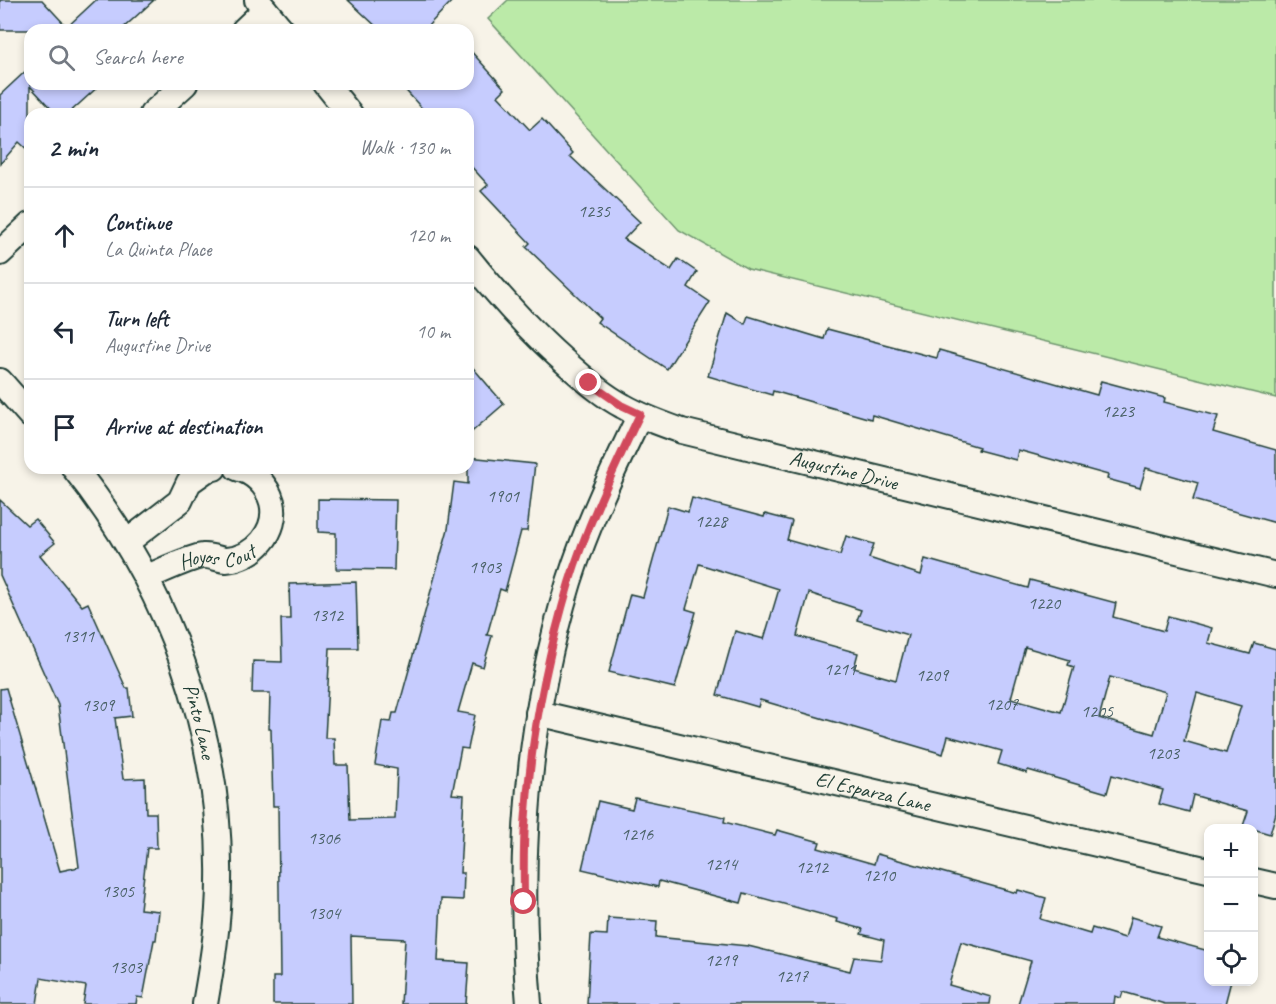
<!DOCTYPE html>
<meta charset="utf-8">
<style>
body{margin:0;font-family:Caveat,sans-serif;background:#f2f2f3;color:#1f2937}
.controls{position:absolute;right:18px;bottom:18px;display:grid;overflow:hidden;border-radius:12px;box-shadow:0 3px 9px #0003}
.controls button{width:54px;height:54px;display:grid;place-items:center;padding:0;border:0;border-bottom:2px solid #e0e1e3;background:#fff;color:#1f2937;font:30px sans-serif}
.stop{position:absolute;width:18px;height:18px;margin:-14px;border:4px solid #d1495b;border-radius:50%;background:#fff}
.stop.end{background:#d1495b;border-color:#fff;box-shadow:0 2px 6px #0008}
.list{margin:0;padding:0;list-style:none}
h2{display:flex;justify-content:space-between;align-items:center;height:78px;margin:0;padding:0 24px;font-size:26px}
h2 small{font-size:20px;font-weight:400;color:#747a83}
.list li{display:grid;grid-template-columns:39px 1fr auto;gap:18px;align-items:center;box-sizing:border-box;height:96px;padding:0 24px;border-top:2px solid #e0e1e3}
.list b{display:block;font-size:22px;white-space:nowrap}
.list p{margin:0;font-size:20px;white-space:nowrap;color:#747a83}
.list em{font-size:20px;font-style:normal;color:#747a83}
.icon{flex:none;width:33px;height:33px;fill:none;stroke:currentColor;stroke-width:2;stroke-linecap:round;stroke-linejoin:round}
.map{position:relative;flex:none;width:1276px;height:1004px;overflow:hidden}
.search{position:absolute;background:#fff;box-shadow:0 3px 9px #0003;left:24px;top:24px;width:450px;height:66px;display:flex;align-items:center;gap:15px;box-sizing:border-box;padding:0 21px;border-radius:18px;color:#747a83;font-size:22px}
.panel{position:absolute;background:#fff;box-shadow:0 3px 9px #0003;left:24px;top:108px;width:450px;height:366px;border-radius:18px}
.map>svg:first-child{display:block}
.green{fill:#bbeaa8;stroke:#6d946e;stroke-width:1.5}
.building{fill:#c6ccfe;stroke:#1f3d34;stroke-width:1.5;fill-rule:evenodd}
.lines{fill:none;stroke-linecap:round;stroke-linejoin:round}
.minor-casing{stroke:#1f3d34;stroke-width:28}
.minor{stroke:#f7f3e8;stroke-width:24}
.route{stroke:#d1495b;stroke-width:8}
.labels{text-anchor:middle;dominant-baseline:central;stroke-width:4.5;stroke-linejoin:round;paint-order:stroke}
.number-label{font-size:18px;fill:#496166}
.street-label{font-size:21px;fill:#1f3d34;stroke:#f7f3e8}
</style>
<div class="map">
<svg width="1276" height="1004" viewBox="0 0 1276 1004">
<rect width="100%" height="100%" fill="#f7f3e8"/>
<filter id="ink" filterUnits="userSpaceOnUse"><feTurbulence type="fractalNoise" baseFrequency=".0167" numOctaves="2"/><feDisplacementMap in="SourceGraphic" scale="12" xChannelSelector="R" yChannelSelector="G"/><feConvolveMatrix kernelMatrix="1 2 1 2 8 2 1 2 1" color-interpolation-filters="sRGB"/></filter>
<g filter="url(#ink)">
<!-- green -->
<polygon class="green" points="508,0 1276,0 1276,398 748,269 679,230 488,19"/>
<!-- building -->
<g class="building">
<polygon points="0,0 42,0 67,27 96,0 154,0 121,30 0,30"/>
<polygon points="348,0 453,0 424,30 380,30"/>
<polygon points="468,48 505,89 498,96 530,130 542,119 573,153 570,156 640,222 624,239 671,270 678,259 697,272 688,287 710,302 667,369 597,322 600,318 526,247 530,243 481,191 488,185 468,163 468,114 427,114 400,84 468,84"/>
<polygon points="30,67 30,84 101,84 68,114 56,114 30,86 30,152 19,142 0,164 0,95"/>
<polygon points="727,313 745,324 748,316 824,339 827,329 937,358 939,350 1097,395 1101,381 1165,398 1164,402 1218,416 1213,432 1276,450 1276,523 1193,500 1198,483 1146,468 1140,488 1107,479 1108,475 1018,450 1016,460 978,450 979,447 872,415 871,419 773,391 772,395 708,376"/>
<polygon points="468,362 504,404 468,435"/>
<polygon points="468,457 535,464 527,531 521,531 505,591 500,589 487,635 492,636 483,667 472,663 458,712 475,715 468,749 461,748 452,794 464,795 460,873 464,873 463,900 441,899 438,961 469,963 466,1004 401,1004 405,939 351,936 352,1004 273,1004 273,977 280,977 278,806 273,806 271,729 269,729 270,693 252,693 253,661 282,662 281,619 290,619 289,584 356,582 358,648 330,648 325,738 334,738 335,765 348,765 350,820 395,819 397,769 375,765 382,721 391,722 393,713 397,713 448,529 454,482 468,484"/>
<path d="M 692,498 L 764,517 L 765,514 L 792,521 L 787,540 L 840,555 L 846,536 L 874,544 L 869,558 L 921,575 L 925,559 L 1028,588 L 1030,580 L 1116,603 L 1113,617 L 1164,631 L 1168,616 L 1212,628 L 1208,643 L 1250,654 L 1254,643 L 1276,649 L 1276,813 L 1270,834 L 1243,826 L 1248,811 L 1193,795 L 1189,812 L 1159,804 L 1163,790 L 1112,775 L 1107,793 L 1028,770 L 1027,773 L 998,764 L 1002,751 L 948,736 L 943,754 L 760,700 L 758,707 L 717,695 L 735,631 L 764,639 L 779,589 L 699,564 L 686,609 L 696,612 L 675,688 L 609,672 L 630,594 L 643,597 L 668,506 L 688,512 ZM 809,593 L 861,610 L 857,620 L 908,635 L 896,680 L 854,668 L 858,653 L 797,636 ZM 1025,647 L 1070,660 L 1068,665 L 1074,667 L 1061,712 L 1011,698 ZM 1110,677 L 1166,692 L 1154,734 L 1099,718 ZM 1197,693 L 1241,706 L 1226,753 L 1184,741 Z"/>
<polygon points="318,499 396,500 394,570 336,569 336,533 318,532"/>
<polygon points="0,500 27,525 35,519 55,543 40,555 82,606 88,603 126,688 129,688 132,716 115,718 123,779 145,778 146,813 156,813 157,848 147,848 140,909 159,911 156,940 154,940 143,998 137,997 136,1004 83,1004 86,986 41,978 37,1004 0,1004 0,689 6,688 60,871 79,867 58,705 0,575"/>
<polygon points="635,798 725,817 724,822 775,835 777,830 820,842 818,848 874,864 877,854 1017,893 1018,890 1046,898 1040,919 1090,934 1092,928 1125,938 1131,917 1161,926 1157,937 1209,951 1209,981 1231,981 1225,1004 1165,1004 1123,992 1121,998 1115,996 1114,1004 1018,1004 1031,961 961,942 949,985 991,997 990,1004 587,1004 591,934 607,935 608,918 657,921 656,937 748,946 850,971 854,957 881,960 884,940 861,934 863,929 837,922 838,919 744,893 741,903 659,881 658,887 582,869 598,801 632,809"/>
</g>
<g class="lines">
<defs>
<g id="minor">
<polyline points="257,0 282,30"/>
<polyline points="244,30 265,10"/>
<polyline points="326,84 350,114"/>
<polyline points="152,114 185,84"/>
<polyline points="0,253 30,225"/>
<path id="s1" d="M 468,258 C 500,298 533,335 572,368 C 588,382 604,396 623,406 C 642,417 662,424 682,431 L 1276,575"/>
<polyline points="0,381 30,415"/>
<path id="s2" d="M 74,468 C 167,584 222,732 219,882 C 219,922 212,964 205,1004"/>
<polyline points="127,542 180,501 189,482 206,470 214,468"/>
<path id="s3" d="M 147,577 C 160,572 190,557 203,556 C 211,555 219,560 226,560 C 254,558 279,531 272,502 C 267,485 254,472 237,468"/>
<path id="s4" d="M 538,713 L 1208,870"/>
<polyline points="1254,881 1276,886"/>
<path d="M 529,1004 C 517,862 527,719 569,582 C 587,525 614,468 640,415"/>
</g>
</defs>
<!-- minor casing -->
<use href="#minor" class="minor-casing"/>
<!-- minor -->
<use href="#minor" class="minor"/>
</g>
</g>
<g class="lines" filter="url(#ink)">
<!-- route -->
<path class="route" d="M 524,902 C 524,876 523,850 525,825 C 530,743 546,661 569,583 C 586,527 615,467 640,414 L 621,405 L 589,383"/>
</g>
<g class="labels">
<!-- number labels -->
<g class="number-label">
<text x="594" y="211">1235</text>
<text x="1118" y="411">1223</text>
<text x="503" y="496">1901</text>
<text x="711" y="521">1228</text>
<text x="485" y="567">1903</text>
<text x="1044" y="603">1220</text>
<text x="327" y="615">1312</text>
<text x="78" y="636">1311</text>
<text x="840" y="669">1211</text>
<text x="932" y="675">1209</text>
<text x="1002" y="704">1207</text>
<text x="98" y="705">1309</text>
<text x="1097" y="711">1205</text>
<text x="1163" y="753">1203</text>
<text x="637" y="834">1216</text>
<text x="324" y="838">1306</text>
<text x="721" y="864">1214</text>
<text x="812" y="867">1212</text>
<text x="879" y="875">1210</text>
<text x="118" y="891">1305</text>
<text x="324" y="913">1304</text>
<text x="721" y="960">1219</text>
<text x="126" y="967">1303</text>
<text x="792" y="976">1217</text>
</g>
<!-- street labels -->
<g class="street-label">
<text stroke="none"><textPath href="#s1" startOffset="446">Augustine Drive</textPath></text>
<text stroke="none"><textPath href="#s3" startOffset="74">Hoyos Cout</textPath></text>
<text stroke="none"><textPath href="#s2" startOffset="285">Pinto Lane</textPath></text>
<text stroke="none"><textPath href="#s4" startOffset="344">El Esparza Lane</textPath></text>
</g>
</g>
</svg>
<div class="controls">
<button>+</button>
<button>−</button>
<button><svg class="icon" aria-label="locate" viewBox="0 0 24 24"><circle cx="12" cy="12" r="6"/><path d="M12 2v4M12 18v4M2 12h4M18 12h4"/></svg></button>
</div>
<div class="stop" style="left:524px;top:902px"></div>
<div class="stop end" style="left:589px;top:383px"></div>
<div class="search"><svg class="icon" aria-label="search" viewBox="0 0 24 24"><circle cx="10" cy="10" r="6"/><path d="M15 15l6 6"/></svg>Search here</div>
<section class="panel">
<h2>2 min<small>Walk · 130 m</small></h2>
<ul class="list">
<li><svg class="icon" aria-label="ahead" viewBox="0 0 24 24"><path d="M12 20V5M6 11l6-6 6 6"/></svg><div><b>Continue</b><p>La Quinta Place</p></div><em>120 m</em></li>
<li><svg class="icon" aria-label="left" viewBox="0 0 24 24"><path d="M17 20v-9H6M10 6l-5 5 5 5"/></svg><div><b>Turn left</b><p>Augustine Drive</p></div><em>10 m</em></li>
<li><svg class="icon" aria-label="arrive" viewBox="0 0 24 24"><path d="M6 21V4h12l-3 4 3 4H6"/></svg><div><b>Arrive at destination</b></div></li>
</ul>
</section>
</div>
